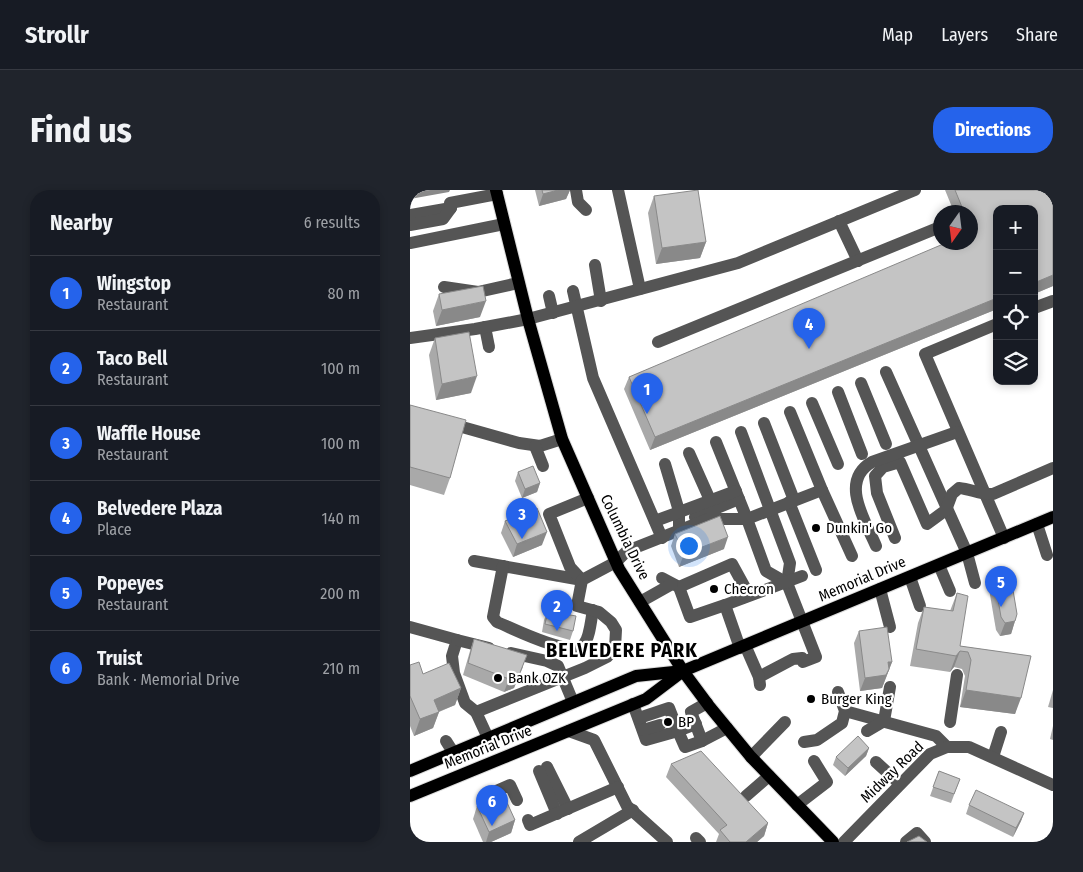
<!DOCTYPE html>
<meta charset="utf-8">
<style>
body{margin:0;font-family:"Fira Sans Condensed",sans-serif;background:#20242c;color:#f1f3f6}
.controls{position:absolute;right:15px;top:15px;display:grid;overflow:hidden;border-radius:10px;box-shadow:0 2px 8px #0003}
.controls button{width:45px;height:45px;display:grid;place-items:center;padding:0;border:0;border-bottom:1px solid #363941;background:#171b24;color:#f1f3f6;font:25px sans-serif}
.compass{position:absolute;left:523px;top:15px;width:45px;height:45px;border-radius:50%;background:#171b24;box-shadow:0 2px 8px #0003;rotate:194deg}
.you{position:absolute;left:278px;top:355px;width:18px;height:18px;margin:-12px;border:4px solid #fff;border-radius:50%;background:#1a73e8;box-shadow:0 0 0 8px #1a73e833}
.badge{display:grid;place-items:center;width:32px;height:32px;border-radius:50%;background:#2563eb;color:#fff;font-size:16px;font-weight:700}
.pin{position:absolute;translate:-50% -41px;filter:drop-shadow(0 1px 2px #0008)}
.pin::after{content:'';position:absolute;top:26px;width:18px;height:15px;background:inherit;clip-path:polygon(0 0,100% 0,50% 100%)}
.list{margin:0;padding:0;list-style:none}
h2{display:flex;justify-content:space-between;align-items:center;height:65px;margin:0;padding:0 20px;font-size:21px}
h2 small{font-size:16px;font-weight:400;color:#9ea1a6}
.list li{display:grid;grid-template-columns:32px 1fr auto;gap:15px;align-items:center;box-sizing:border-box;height:75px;padding:0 20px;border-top:1px solid #363941}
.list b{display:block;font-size:19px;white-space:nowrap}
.list p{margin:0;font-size:16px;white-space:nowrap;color:#9ea1a6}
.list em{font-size:16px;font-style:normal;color:#9ea1a6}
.icon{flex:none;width:28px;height:28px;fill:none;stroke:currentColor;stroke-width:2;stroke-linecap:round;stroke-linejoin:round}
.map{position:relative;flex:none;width:643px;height:652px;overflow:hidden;border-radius:20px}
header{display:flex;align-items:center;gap:30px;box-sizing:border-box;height:70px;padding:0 25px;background:#171b24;border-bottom:1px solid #363941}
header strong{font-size:24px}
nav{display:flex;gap:28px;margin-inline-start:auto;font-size:18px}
.intro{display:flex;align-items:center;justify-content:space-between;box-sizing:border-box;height:120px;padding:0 30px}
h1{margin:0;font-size:35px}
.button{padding:12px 22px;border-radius:20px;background:#2563eb;color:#fff;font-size:18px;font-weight:700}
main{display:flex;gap:30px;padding:0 30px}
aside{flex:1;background:#171b24;border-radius:20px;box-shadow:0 2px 8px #0003}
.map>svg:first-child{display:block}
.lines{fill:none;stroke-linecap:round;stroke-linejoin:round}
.major-casing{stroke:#dbdbdb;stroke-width:14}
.minor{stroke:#555;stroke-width:12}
.major{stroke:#000;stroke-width:12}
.wall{fill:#a9a9a9}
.shaded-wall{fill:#898989}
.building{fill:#c4c4c4;stroke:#898989}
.poi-dot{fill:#000;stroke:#fff;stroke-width:2}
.labels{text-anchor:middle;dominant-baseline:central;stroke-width:4.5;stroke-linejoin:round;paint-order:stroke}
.poi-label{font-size:15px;fill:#000;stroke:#fff;text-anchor:start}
.street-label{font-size:15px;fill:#000;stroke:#fff}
.district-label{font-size:20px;font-weight:bold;letter-spacing:1px;fill:#000;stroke:#fff}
</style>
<header>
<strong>Strollr</strong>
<nav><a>Map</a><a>Layers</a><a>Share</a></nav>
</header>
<div class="intro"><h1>Find us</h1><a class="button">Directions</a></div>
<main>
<aside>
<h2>Nearby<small>6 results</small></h2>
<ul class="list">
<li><span class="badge">1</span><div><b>Wingstop</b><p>Restaurant</p></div><em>80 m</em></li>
<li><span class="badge">2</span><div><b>Taco Bell</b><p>Restaurant</p></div><em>100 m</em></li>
<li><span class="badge">3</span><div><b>Waffle House</b><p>Restaurant</p></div><em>100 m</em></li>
<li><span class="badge">4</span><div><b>Belvedere Plaza</b><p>Place</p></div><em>140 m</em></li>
<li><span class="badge">5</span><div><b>Popeyes</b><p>Restaurant</p></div><em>200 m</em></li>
<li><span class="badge">6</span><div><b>Truist</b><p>Bank · Memorial Drive</p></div><em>210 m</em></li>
</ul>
</aside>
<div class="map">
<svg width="643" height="652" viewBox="0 0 643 652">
<rect width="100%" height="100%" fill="#fff"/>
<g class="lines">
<defs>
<g id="major">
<polyline points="86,0 118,129 152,249 209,379 273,481 299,516 341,567 423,652"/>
<polyline points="0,581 226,486 273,481"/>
<polyline points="0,606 236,509 273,481 643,327"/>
</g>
</defs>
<!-- major casing -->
<use href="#major" class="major-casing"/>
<!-- minor -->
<g class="minor">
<polyline points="166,0 168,12 176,20"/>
<polyline points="208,0 230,99"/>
<polyline points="0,25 41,18"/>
<polyline points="429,31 448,71"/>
<polyline points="0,35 33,29 41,18 40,13 87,4"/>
<polyline points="0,53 94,34"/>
<polyline points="185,75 191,111"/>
<polyline points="34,97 68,102 108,93"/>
<polyline points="163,101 183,188 252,348"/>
<polyline points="139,106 143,123"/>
<polyline points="624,118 643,111"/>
<polyline points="587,134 515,164 594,348"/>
<polyline points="75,137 79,157"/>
<polyline points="0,148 65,139 118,129 328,73 505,0"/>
<polyline points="248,152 530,37"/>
<polyline points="476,182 557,363 565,393"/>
<polyline points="451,193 476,254"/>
<polyline points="428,202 452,264"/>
<polyline points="402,213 428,274"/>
<polyline points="38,233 109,253 130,256 152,249"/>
<polyline points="354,233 384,310"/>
<polyline points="331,242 380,373 377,393 406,467 393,472 392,468 383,469 349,487 350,495"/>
<polyline points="306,252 337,329 356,381 377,393"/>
<polyline points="125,256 133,276"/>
<polyline points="279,263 300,310"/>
<polyline points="255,274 269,321 269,341"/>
<polyline points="412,300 442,366"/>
<polyline points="379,312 406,380"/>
<polyline points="285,327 329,309"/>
<polyline points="245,331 326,301"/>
<polyline points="627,334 637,365"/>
<path d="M 485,348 L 467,303 L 465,286 L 473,277 L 490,272 L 517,334 L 536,320 L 542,304 L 549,298 C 561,299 571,305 583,304 L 643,278"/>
<path d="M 466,356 C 455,330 429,291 462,272 L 547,242"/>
<polyline points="64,371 172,390"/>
<polyline points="529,375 540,401"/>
<path d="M 93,376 L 83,427 L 87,432 C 102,438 162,469 174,454 C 180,447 181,429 183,420"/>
<polyline points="500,387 510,416"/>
<polyline points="252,388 269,397 280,427 315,415"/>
<polyline points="172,390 160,377 139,324 178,308"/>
<polyline points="269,397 322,374 339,405"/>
<polyline points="470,399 480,437"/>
<polyline points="230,412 262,394"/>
<polyline points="0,437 47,450 42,466 44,483 55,513 66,522 78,548"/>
<polyline points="47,450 79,458"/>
<polyline points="335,455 349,487"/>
<polyline points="330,458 315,415 392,386"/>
<polyline points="101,463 137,471 148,476 163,512"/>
<polyline points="297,513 281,522 292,551 317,538"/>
<polyline points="223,514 236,550 268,541 275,557 292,551"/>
<polyline points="435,521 526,546 537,557"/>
<polyline points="66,522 175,478 197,467 205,458 206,440 201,432 189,422 167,416 172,390 206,372 217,361 298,329 337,329 412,300 380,222"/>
<polyline points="229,528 259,518 268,541 286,534"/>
<polyline points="540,532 547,485"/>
<polyline points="233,540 250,535"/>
<polyline points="159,541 184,550 217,616 257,652"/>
<polyline points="457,541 474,531 480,497"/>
<polyline points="36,551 43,562"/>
<polyline points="394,552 407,550 432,533 435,521 428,502"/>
<polyline points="341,567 375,532"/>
<polyline points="583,567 591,542"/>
<polyline points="466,572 490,594"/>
<polyline points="137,577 158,619"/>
<polyline points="129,581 147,624"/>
<polyline points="84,602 100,595 107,610"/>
<polyline points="336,606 359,586"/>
<polyline points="387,615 417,592 404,571"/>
<polyline points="118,630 120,635 208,597"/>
<polyline points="286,648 290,652"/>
<polyline points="169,652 223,620"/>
<polyline points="434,652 520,564 537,557 559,557 643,595"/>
<polyline points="496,652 507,643 515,652"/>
</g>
<!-- major -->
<use href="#major" class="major"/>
</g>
<!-- wall -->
<g class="wall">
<polygon points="125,0 160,0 156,9 129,16"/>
<polygon points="535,0 643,0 643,96 624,104 624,19 587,119 240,260 214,199 219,187 560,52 560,22 544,22"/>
<polygon points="244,6 296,52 290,68 246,74 238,23"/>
<polygon points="29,104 70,127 26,136 23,121"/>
<polygon points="25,148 61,203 26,210 19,165"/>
<polygon points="0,215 40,288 34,305 0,295"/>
<polygon points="108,282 130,293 127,302 112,308 105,291"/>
<polygon points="95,331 132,355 103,367 91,343"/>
<polygon points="265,344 314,359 269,377 261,356"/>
<polygon points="584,386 605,431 601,444 590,446 586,440 579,399"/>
<polygon points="547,403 550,456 621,466 605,524 550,517 555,486 552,479 544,477 540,482 500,476 508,433 514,417 540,421"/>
<polygon points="138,421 163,441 160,450 132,442 134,430"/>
<polygon points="449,441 482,472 472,498 450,501 444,453"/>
<polygon points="64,449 113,477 104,498 94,502 53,485 60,461"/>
<polygon points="0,475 13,484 51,498 45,515 29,522 23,538 4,546 0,536"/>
<polygon points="643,500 643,518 638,517"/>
<polygon points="643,536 643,550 640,549"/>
<polygon points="459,558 456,566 435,586 423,575 426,567"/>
<polygon points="261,574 358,633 354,646 347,652 306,652 309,644 256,587"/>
<polygon points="529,581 550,589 541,613 520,606"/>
<polygon points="559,615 614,623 611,631 603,647 556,624"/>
<polygon points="67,616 105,630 101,643 81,652 73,652 63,629"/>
</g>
<!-- shaded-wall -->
<g class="shaded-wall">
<polygon points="0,0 40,0 39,2 0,9"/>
<polygon points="148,0 160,0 156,9 129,16 133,4"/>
<polygon points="296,52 290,68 246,74 252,58"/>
<polygon points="643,85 643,96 624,104 624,93"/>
<polygon points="587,108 587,119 240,260 245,247"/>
<polygon points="76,111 70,127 26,136 32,120"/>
<polygon points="67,186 61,203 26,210 32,194"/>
<polygon points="130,293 127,302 112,308 115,299"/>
<polygon points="137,342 132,355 103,367 107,354"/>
<polygon points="318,347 314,359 269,377 274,364"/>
<polygon points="605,431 601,444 590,446 595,433"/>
<polygon points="550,461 544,477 540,482 546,466"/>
<polygon points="117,465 104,498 94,502 99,489"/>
<polygon points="478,472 482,472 472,498 450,501 455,488"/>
<polygon points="51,498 45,515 20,525 29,522 23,538 4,546 10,529 24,510"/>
<polygon points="556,500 611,508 605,524 550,517"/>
<polygon points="459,558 456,566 435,586 438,578"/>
<polygon points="614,623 611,631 603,647 606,638"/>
<polygon points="105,630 101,643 81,652 76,652 79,642"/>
<polygon points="358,633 354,646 347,652 336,652"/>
</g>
<!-- building -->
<g class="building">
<polygon points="132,0 148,0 133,4"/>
<polygon points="288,0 296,52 252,58 244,6"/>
<polygon points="545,0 643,0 643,85 624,93 624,19 587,19 587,108 245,247 219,187 538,52 560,52 560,43 562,43 560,39 560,22 554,22"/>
<polygon points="73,96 76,111 32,120 29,104"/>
<polygon points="59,142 67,186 32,194 25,148"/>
<polygon points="0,215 56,230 40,288 0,277"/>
<polygon points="123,276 130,293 115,299 108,282"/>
<polygon points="127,318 137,342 107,354 95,331"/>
<polygon points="310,326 318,347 274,364 265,344"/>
<polygon points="600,382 607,424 605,431 595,433 591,427 584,386"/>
<polygon points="547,403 558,406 550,456 621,466 611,508 556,500 561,470 558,462 550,461 546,466 506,459 514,417 543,421"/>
<polygon points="138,421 166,426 163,441 135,434"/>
<polygon points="477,437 482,472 478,472 479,479 476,485 455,488 449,441"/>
<polygon points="64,449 117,465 109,485 99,489 58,473"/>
<polygon points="9,472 13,484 39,473 51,498 24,510 29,522 10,529 0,506 0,475"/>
<polygon points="448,546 459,558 438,578 426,567"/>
<polygon points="291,561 358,633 336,652 320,652 310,640 317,635 261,574"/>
<polygon points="529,581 550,589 544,604 523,597"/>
<polygon points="566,600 614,623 606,638 559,615"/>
<polygon points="93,604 105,630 79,642 67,616"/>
<polygon points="509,646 517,652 497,652"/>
</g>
<!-- markers -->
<g class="poi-dot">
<circle cx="406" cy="338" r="5"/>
<circle cx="304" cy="399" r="5"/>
<circle cx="88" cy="488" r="5"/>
<circle cx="401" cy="509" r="5"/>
<circle cx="258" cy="532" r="5"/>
</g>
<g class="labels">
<!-- poi labels -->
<g class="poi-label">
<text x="416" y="338">Dunkin' Go</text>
<text x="314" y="399">Checron</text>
<text x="98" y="488">Bank OZK</text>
<text x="411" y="509">Burger King</text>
<text x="268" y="532">BP</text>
</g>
<!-- street labels -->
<g class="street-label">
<text transform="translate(215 347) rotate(64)">Columbia Drive</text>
<text transform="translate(452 389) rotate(-23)">Memorial Drive</text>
<text transform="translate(78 557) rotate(-22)">Memorial Drive</text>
<text transform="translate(482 582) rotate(-44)">Midway Road</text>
</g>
<!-- district labels -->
<g class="district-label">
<text x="212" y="460">BELVEDERE PARK</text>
</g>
</g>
</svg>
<div class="controls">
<button>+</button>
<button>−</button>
<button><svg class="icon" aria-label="locate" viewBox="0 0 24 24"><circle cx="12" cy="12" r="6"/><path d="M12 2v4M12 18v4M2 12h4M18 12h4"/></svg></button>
<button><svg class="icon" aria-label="layers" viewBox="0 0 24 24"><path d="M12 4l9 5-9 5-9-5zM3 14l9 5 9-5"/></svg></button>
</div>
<svg class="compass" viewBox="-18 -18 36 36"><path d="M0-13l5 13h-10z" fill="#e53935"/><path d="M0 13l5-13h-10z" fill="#9ea1a6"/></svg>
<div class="you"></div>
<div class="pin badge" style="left:237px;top:224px">1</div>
<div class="pin badge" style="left:147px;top:441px">2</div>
<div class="pin badge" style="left:112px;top:349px">3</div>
<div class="pin badge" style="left:399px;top:159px">4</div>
<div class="pin badge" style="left:591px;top:417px">5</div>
<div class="pin badge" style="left:82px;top:636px">6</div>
</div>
</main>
